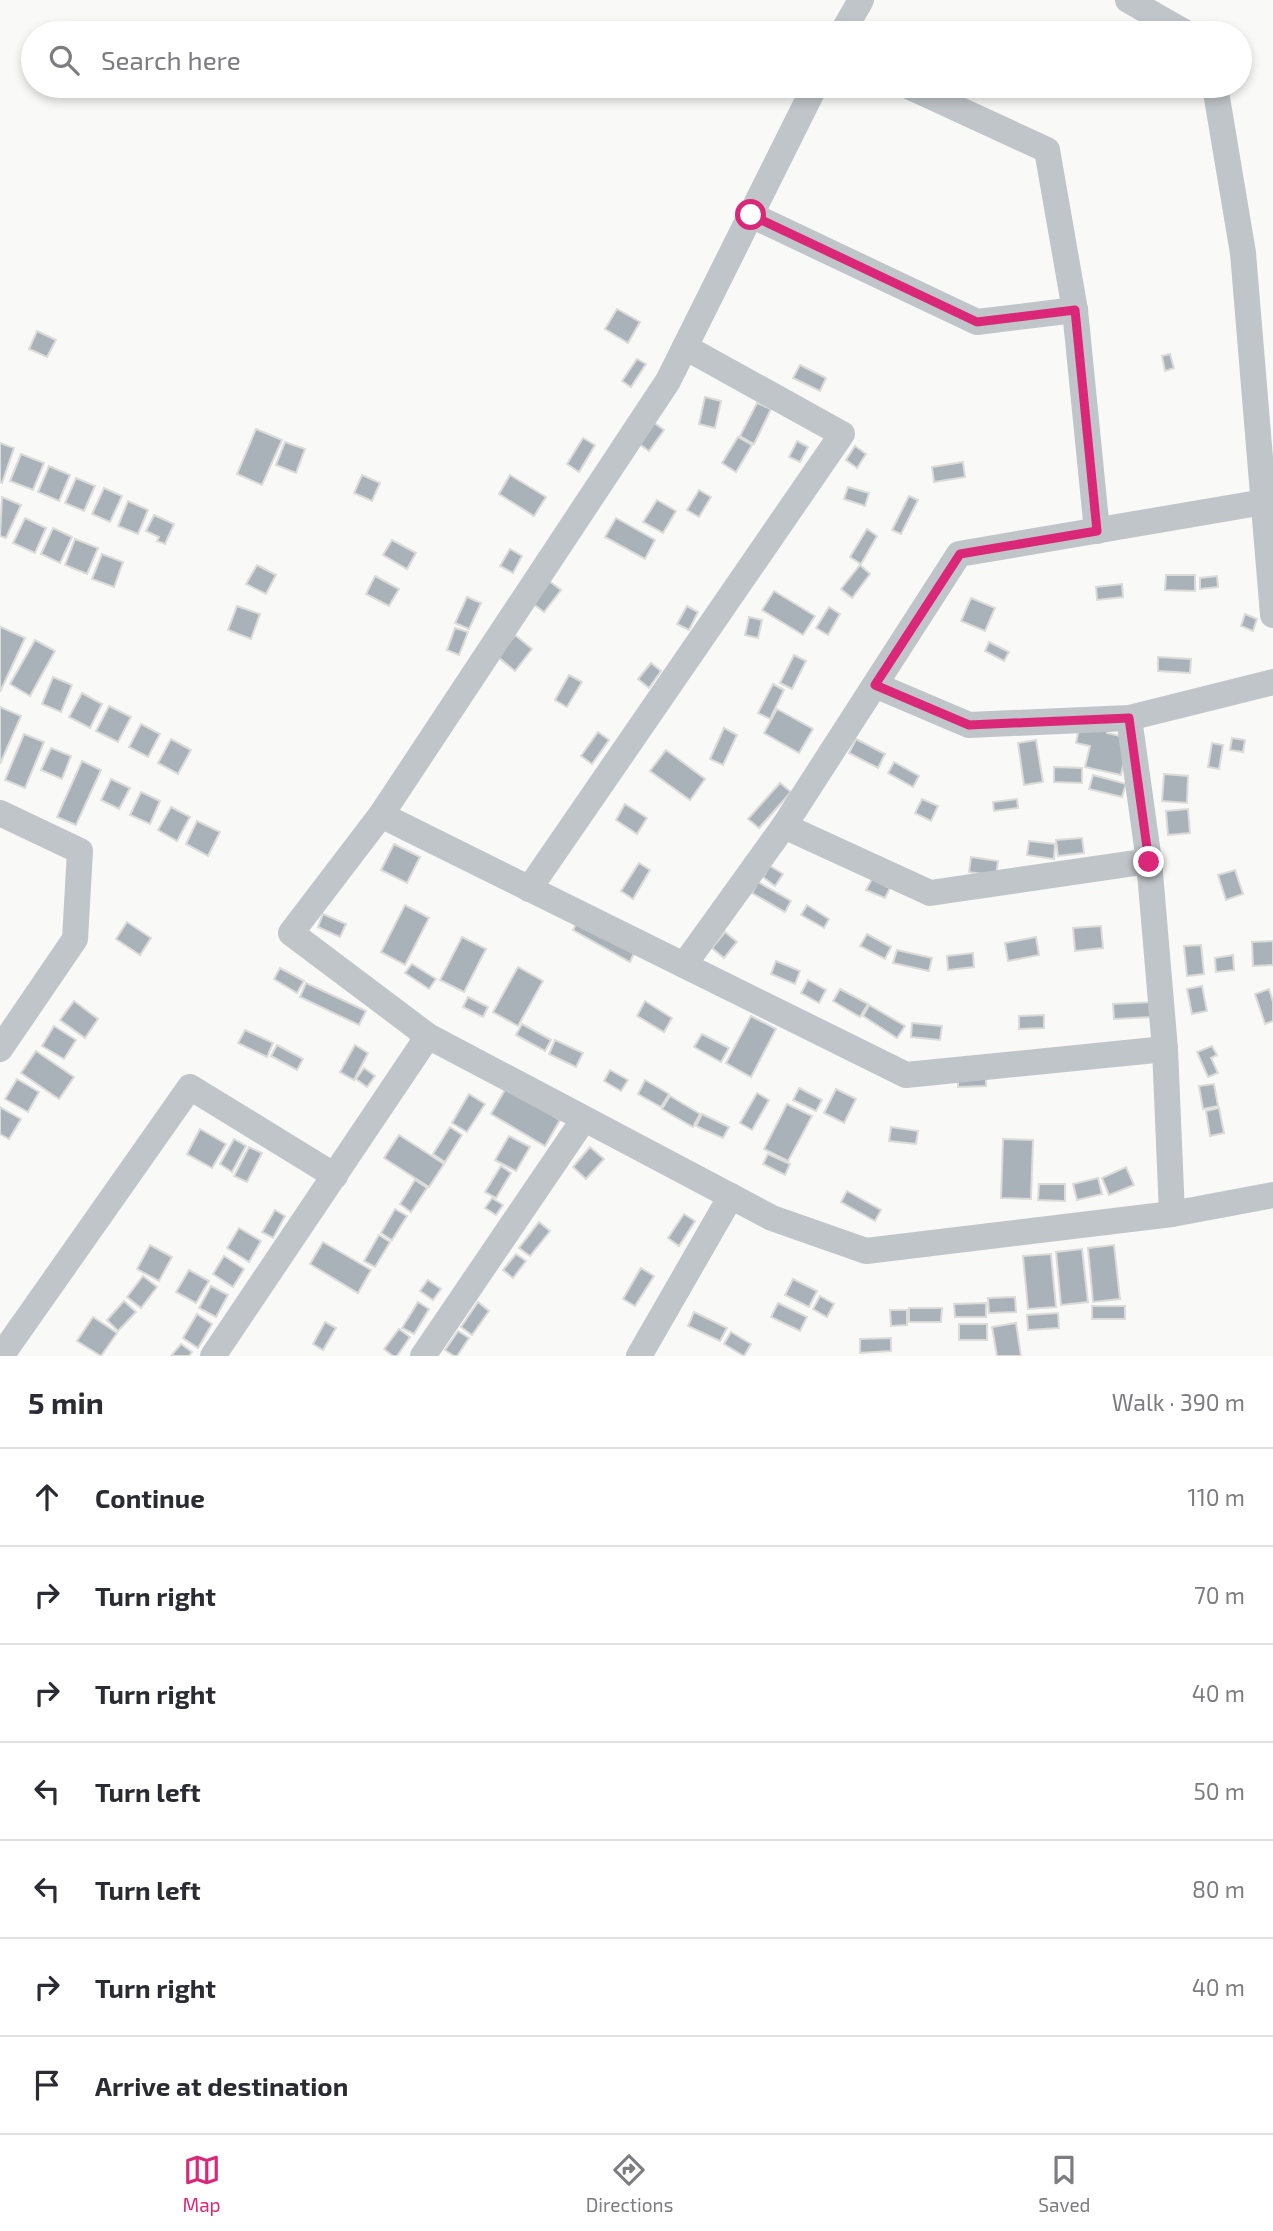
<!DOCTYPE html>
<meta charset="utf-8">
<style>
body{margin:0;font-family:"Exo 2",sans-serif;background:#f7f7f7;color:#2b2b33}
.stop{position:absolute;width:21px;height:21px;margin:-16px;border:5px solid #db2777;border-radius:50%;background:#fff}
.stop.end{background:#db2777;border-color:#fff;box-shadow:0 2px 7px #0008}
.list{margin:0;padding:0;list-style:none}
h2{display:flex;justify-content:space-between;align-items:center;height:91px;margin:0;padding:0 28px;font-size:30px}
h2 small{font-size:23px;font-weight:400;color:#7c7c81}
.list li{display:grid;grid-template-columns:46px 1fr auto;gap:21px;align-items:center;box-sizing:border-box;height:98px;padding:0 28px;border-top:2px solid #e1e1e2}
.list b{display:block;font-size:26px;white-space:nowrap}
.list em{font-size:23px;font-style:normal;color:#7c7c81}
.icon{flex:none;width:38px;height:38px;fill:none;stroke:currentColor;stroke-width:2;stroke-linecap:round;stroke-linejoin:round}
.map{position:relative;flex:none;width:1273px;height:1356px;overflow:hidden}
.search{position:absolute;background:#fff;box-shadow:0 4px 10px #0003;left:21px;right:21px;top:21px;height:77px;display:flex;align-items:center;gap:18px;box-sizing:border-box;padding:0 24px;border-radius:38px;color:#7c7c81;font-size:26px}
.sheet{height:777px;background:#fff}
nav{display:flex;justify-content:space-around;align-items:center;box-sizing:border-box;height:98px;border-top:2px solid #e1e1e2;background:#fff;font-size:19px;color:#7c7c81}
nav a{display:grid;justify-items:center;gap:4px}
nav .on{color:#db2777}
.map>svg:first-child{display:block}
.building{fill:#a9b2b8;stroke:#dbdbd9;stroke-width:2}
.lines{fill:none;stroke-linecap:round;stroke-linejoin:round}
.minor{stroke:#c0c5c9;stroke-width:26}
.route{stroke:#db2777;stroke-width:9}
</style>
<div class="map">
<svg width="1273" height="1356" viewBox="0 0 1273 1356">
<rect width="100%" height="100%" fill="#f9f9f7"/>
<!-- building -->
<g class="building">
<polygon points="617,309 640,322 628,343 605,329"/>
<polygon points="37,331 56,340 47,357 29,349"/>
<polygon points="1170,354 1174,368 1165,371 1162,356"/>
<polygon points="637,359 646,364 631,387 622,381"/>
<polygon points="800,365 826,378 820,391 793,378"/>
<polygon points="705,397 721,401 715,428 699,424"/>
<polygon points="757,403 771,409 754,444 740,436"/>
<polygon points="653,422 664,430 649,451 638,443"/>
<polygon points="256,429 282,440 262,485 237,474"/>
<polygon points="738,437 752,445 736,472 722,463"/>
<polygon points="583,438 595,445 579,472 567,464"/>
<polygon points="797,441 808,447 800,462 789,457"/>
<polygon points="285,442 305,449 296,473 276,465"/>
<polygon points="0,443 14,448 2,483 0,482"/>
<polygon points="855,446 866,454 857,468 846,460"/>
<polygon points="21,454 44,463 33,490 10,481"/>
<polygon points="963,462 965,477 934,482 932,467"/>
<polygon points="49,466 70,475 59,501 38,492"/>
<polygon points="362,475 380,483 372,501 354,493"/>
<polygon points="510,475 546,497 534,516 499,494"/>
<polygon points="76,478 95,486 84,511 65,503"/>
<polygon points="848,487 869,493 865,506 844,499"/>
<polygon points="104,488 122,496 110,522 92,514"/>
<polygon points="699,490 711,497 699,517 687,510"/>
<polygon points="909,496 918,500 901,534 892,530"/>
<polygon points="2,497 21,505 6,538 0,536"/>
<polygon points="657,500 676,511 663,533 643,522"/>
<polygon points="128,501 148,510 138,534 118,526"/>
<polygon points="154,515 174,524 165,544 157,541 159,537 146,531"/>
<polygon points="25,518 46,528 35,553 13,543"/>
<polygon points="616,518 655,540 645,559 605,537"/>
<polygon points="53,528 72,537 60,563 41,554"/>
<polygon points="867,529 877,536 861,564 850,557"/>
<polygon points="75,539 98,548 87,574 65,565"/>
<polygon points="392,540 416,553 407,569 383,555"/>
<polygon points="510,549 522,556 513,573 500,566"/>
<polygon points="102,554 123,562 114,587 92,579"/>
<polygon points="257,565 276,575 266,594 246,584"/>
<polygon points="860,565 870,574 852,598 841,589"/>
<polygon points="1166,575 1195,575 1195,591 1165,590"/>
<polygon points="375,576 399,589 389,606 366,594"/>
<polygon points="1217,576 1218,587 1200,589 1200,578"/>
<polygon points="549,581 561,590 544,612 532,603"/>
<polygon points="1122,584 1123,597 1097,600 1096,587"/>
<polygon points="774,591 815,616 803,635 762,610"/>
<polygon points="467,597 481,603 469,629 455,623"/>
<polygon points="971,598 995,608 985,631 961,621"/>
<polygon points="237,606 260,614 251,639 228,630"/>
<polygon points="687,606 698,612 689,630 677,624"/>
<polygon points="829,607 840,614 828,635 816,628"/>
<polygon points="1245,614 1257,619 1253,631 1241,626"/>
<polygon points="749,617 762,620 758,638 745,635"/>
<polygon points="1,627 25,638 0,692 0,629"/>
<polygon points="455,628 468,632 459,655 447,650"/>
<polygon points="515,635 532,649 515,671 498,657"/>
<polygon points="35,640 55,651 30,696 10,684"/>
<polygon points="989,642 1009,652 1004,661 985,651"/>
<polygon points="794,655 806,661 792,689 780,683"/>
<polygon points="1158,657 1191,659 1190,673 1158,671"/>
<polygon points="651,663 661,671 649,688 638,679"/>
<polygon points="569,675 582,682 567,707 555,700"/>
<polygon points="53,677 72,685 61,712 42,704"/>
<polygon points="773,684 784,690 770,719 758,713"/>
<polygon points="82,693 102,704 90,728 69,717"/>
<polygon points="109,706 131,717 118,742 96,731"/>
<polygon points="0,707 21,716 0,764"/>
<polygon points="777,709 813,729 799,753 764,733"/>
<polygon points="1081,718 1109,724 1107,733 1129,738 1121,775 1085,767 1090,746 1076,743"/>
<polygon points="141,724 160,734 148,757 129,747"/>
<polygon points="724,728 737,735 723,765 710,759"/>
<polygon points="598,732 609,740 592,764 581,756"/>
<polygon points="24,734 44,742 25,788 5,780"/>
<polygon points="1232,738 1245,740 1243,752 1230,750"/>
<polygon points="171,739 191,750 178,774 158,763"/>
<polygon points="856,739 885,754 878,768 849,753"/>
<polygon points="1036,740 1043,782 1024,785 1018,743"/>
<polygon points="1212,743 1223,745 1219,769 1208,767"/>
<polygon points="51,748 71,756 62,779 41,770"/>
<polygon points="666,750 705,779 690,800 650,771"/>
<polygon points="82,761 101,770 76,825 57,817"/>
<polygon points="894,762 919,776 913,787 888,773"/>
<polygon points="1054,767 1082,768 1082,783 1054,782"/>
<polygon points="1164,774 1188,776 1187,803 1162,801"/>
<polygon points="1093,775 1126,784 1122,797 1089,789"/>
<polygon points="111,779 130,788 119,809 101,800"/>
<polygon points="780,783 791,792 759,828 748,819"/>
<polygon points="141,792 160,801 150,824 130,815"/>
<polygon points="922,799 938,806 931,821 915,813"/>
<polygon points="1017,799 1018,808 994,811 993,802"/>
<polygon points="625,804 647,818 637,834 616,820"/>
<polygon points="171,807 190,817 177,841 158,830"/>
<polygon points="1188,809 1190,833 1168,835 1166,811"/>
<polygon points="197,821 220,832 208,856 186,844"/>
<polygon points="1082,838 1084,853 1058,856 1056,840"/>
<polygon points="1029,841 1055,844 1054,859 1027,855"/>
<polygon points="394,844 420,857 407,883 381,870"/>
<polygon points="971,857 998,861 996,876 969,872"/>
<polygon points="639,863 650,870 633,899 621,891"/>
<polygon points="770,866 783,874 775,886 763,877"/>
<polygon points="1235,870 1243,894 1226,900 1218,875"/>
<polygon points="872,879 890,888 885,898 866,890"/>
<polygon points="758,882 791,901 785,912 752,893"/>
<polygon points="405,905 429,918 405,965 381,952"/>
<polygon points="807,905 829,919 824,928 801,915"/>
<polygon points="323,914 346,924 340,937 318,927"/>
<polygon points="579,918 636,949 630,962 573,930"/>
<polygon points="127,922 151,938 140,955 116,939"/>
<polygon points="1101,926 1103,948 1075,951 1073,928"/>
<polygon points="725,932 737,942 724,958 712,948"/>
<polygon points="867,934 891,947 885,959 860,946"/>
<polygon points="462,937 486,949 464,992 440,980"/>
<polygon points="1036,937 1039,955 1008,961 1005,943"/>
<polygon points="1273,941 1273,965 1253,966 1252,942"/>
<polygon points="1201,945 1204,974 1187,976 1184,946"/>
<polygon points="897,950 932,958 929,971 893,963"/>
<polygon points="973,953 974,967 948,970 947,956"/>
<polygon points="1233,955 1234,970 1216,972 1215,958"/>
<polygon points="776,961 800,971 795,984 771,974"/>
<polygon points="412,964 436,979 429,989 405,973"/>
<polygon points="518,967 543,981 518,1026 493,1012"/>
<polygon points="280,968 304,981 297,993 274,979"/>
<polygon points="808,980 826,990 819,1003 801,993"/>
<polygon points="306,983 366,1011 359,1025 300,997"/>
<polygon points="1202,986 1207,1011 1192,1014 1187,989"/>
<polygon points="840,989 868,1004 860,1017 833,1001"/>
<polygon points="1269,989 1273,1002 1273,1021 1265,1024 1255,994"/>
<polygon points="468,997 488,1007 483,1017 463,1007"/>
<polygon points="74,1001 98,1019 85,1038 60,1020"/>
<polygon points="645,1001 672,1018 664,1032 637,1016"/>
<polygon points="1151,1002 1152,1017 1114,1019 1113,1004"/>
<polygon points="869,1005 905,1026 897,1038 863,1016"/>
<polygon points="1044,1015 1044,1028 1019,1029 1019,1016"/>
<polygon points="751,1016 776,1029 751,1077 726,1063"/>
<polygon points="912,1023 942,1026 940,1040 911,1037"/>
<polygon points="522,1024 551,1040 545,1051 516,1035"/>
<polygon points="54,1026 76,1040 64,1059 42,1046"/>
<polygon points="245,1030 273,1043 267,1057 238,1043"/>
<polygon points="702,1034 729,1048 721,1062 694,1047"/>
<polygon points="555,1040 583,1053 576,1067 549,1054"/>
<polygon points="277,1045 303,1059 297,1070 271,1056"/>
<polygon points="355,1045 368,1053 354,1080 340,1072"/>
<polygon points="1212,1046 1217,1055 1211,1058 1218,1073 1208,1077 1197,1052"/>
<polygon points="36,1051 74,1077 59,1099 21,1073"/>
<polygon points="364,1068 375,1076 367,1087 356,1079"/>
<polygon points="610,1070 628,1080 621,1091 604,1081"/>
<polygon points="958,1072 986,1072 986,1086 958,1087"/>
<polygon points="17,1079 39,1092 28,1112 5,1099"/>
<polygon points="645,1080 669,1094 661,1107 638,1094"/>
<polygon points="1214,1084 1218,1106 1203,1109 1199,1086"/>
<polygon points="506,1088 560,1120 545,1146 491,1114"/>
<polygon points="799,1088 822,1100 816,1111 793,1100"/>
<polygon points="836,1089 856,1099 844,1123 824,1113"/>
<polygon points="757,1093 769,1100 752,1130 740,1123"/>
<polygon points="469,1094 485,1104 467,1132 452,1123"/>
<polygon points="670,1096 700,1114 693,1127 662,1109"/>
<polygon points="787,1104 812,1116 788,1161 764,1149"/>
<polygon points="0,1107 21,1119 9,1139 0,1134"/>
<polygon points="1219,1108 1224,1133 1210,1136 1206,1111"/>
<polygon points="702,1114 729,1127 723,1138 696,1126"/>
<polygon points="450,1127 462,1135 445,1162 433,1154"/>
<polygon points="891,1127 918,1131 916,1144 889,1141"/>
<polygon points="200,1129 226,1144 212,1168 187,1154"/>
<polygon points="399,1135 444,1164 429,1187 384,1158"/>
<polygon points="509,1136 530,1147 516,1171 495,1160"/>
<polygon points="234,1139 246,1146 232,1172 220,1164"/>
<polygon points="1003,1139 1033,1140 1031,1199 1001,1198"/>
<polygon points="249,1147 262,1153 247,1182 234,1176"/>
<polygon points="590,1147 604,1159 586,1179 573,1167"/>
<polygon points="768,1154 790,1164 785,1175 763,1164"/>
<polygon points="501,1166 511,1173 496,1198 485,1192"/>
<polygon points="1126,1167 1134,1185 1109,1195 1102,1178"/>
<polygon points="1098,1178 1102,1194 1077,1200 1073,1184"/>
<polygon points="415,1180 427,1188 411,1212 400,1204"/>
<polygon points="1039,1184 1065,1184 1065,1201 1038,1200"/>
<polygon points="847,1191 881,1210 875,1221 841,1202"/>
<polygon points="492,1198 503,1205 496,1215 485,1208"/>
<polygon points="395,1209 407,1216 392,1240 381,1233"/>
<polygon points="275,1210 285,1216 273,1238 262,1232"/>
<polygon points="684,1214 695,1221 679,1246 668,1238"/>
<polygon points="539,1222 550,1231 530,1256 519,1248"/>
<polygon points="239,1228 261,1241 249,1262 227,1248"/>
<polygon points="379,1235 390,1242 375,1267 364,1261"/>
<polygon points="323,1242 371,1270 358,1293 310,1264"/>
<polygon points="150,1245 172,1257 159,1281 137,1269"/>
<polygon points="1114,1245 1120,1299 1093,1302 1088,1248"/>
<polygon points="1082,1249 1088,1302 1061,1305 1056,1252"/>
<polygon points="516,1254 526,1261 513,1278 503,1270"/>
<polygon points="1051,1254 1056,1307 1028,1309 1023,1256"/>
<polygon points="224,1256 244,1269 233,1287 213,1274"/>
<polygon points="641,1268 654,1276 635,1306 623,1299"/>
<polygon points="189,1270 209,1281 196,1303 176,1292"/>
<polygon points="143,1276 157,1287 141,1308 127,1297"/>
<polygon points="793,1279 817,1291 809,1307 785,1295"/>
<polygon points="428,1280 441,1289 433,1300 420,1291"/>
<polygon points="211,1286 228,1295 216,1317 199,1308"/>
<polygon points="820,1296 834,1304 827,1317 813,1309"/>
<polygon points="1015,1297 1016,1312 989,1313 988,1298"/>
<polygon points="124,1301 136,1312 118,1331 107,1320"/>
<polygon points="418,1302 429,1309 414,1334 402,1328"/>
<polygon points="478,1302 489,1311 472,1335 461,1327"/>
<polygon points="778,1303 807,1317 800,1331 771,1317"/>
<polygon points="986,1303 986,1317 955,1317 954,1304"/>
<rect x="1092" y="1306" width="33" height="13"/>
<polygon points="909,1308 942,1308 941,1322 909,1322"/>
<polygon points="890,1310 907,1310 907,1325 891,1326"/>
<polygon points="694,1312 727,1328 720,1341 688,1326"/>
<polygon points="1058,1313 1059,1328 1028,1330 1027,1315"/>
<polygon points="197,1314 212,1324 198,1348 183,1338"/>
<polygon points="93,1317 117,1333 101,1356 77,1341"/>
<polygon points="325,1322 336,1328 323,1350 313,1344"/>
<polygon points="1016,1323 1021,1356 997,1356 992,1327"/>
<rect x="959" y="1324" width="28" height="16"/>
<polygon points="399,1329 410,1337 397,1356 393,1356 384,1349"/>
<polygon points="458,1331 469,1338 457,1356 454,1356 445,1350"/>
<polygon points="731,1332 751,1344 744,1356 724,1344"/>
<polygon points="891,1338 891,1351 860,1353 860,1339"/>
<polygon points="181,1344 192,1352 189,1356 171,1356"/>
</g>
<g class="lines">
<!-- minor -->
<g class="minor">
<polyline points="1128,0 1186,33"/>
<polyline points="842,33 861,0"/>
<polyline points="815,86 668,381 381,815 291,933 428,1036 772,1218 866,1251 1172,1214 1273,1195"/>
<polyline points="908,86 1047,150 1075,310 1097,531"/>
<polyline points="1215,86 1243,253 1273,615"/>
<polyline points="751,215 977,322 1075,310"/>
<polyline points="875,685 969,725 1129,718 1273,682"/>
<polyline points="1129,718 1149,861 1165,1049 1172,1214"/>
<polyline points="0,813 80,851 75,939 0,1049"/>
<polyline points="381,815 906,1075 1165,1049"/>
<polyline points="784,826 930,893 1149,861"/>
<polyline points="529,889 842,434 685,347"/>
<polyline points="684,965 784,826 959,554 1264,502"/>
<polyline points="1,1356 190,1087 335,1176"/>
<polyline points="213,1356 428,1036"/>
<polyline points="423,1356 584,1119"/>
<polyline points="639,1356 731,1196"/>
</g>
</g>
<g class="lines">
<!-- route -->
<polyline class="route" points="751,215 977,322 1075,310 1097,531 960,554 875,685 969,725 1129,718 1149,862"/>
</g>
</svg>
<div class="stop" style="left:751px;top:215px"></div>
<div class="stop end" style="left:1149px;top:862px"></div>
<div class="search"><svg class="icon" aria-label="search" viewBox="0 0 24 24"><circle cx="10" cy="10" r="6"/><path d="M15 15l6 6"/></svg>Search here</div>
</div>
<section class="sheet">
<h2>5 min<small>Walk · 390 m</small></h2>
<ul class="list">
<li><svg class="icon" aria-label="ahead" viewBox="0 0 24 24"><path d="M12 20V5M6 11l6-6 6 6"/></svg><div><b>Continue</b></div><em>110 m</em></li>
<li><svg class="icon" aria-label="right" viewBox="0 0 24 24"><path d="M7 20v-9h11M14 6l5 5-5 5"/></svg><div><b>Turn right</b></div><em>70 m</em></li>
<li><svg class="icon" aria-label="right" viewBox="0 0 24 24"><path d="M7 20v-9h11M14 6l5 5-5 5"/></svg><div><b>Turn right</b></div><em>40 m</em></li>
<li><svg class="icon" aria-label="left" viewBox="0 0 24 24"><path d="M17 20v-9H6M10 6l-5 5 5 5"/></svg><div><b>Turn left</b></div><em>50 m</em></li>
<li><svg class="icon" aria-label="left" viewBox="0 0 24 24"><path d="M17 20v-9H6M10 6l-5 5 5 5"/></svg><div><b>Turn left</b></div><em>80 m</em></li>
<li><svg class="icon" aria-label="right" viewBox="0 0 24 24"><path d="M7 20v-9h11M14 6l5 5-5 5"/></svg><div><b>Turn right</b></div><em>40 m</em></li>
<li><svg class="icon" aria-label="arrive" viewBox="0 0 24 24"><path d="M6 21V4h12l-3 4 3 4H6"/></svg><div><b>Arrive at destination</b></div></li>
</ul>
</section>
<nav>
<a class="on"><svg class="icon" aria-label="map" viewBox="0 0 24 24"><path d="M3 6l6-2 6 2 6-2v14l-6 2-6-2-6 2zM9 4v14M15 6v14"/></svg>Map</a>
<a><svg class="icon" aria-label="directions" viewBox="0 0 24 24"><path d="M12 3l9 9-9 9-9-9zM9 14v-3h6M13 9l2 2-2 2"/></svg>Directions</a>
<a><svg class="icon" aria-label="saved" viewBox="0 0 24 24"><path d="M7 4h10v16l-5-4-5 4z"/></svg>Saved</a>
</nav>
